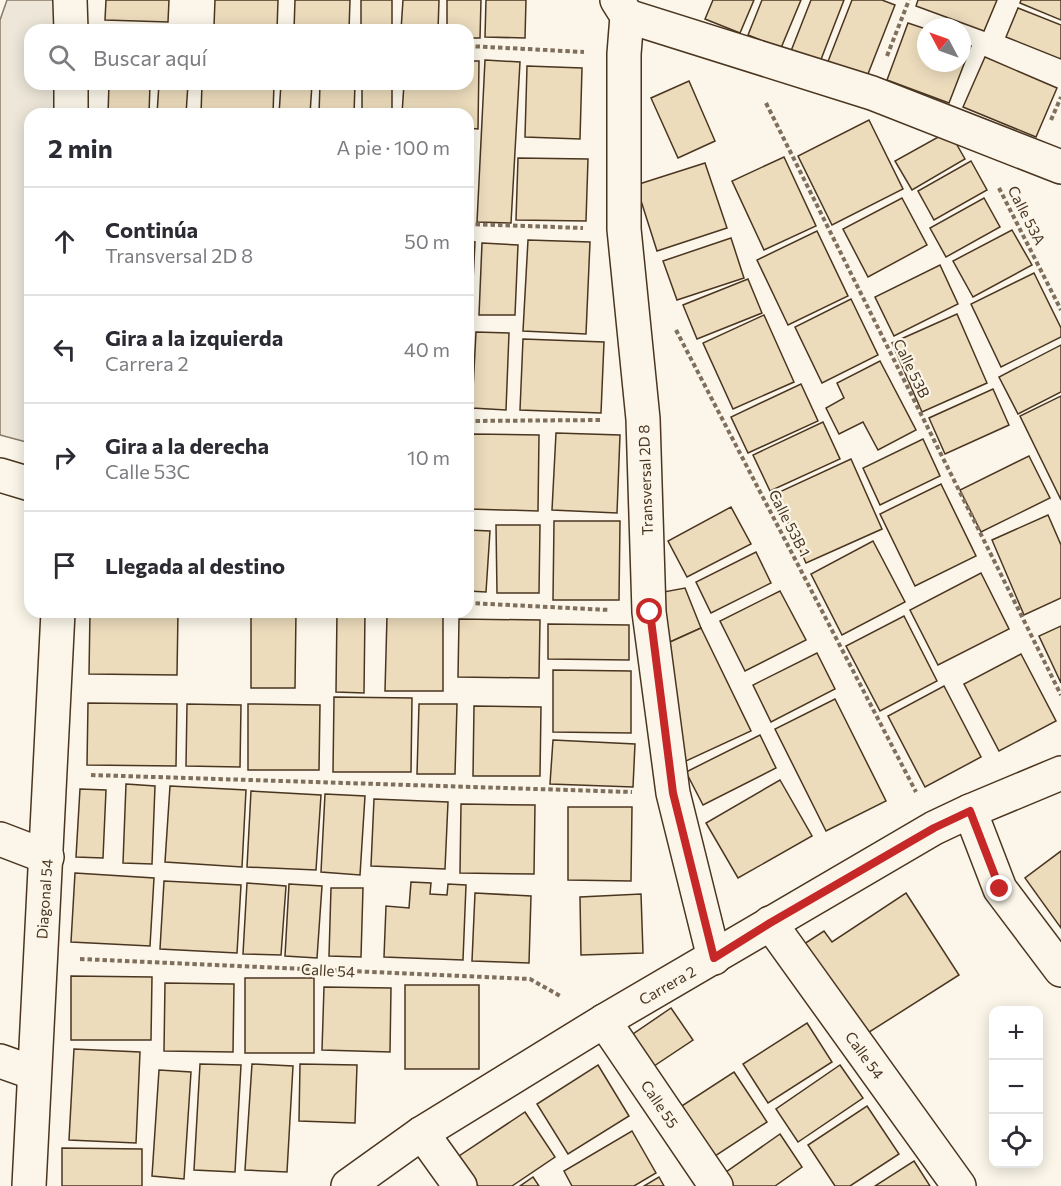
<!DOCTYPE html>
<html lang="es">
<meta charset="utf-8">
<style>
body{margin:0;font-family:Commissioner,sans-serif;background:#f7f7f7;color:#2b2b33}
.controls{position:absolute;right:18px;bottom:18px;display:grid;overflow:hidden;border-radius:12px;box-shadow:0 3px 15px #0003}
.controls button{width:54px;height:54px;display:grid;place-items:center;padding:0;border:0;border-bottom:2px solid #e1e1e2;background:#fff;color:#2b2b33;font:30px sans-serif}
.compass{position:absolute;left:917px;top:18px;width:54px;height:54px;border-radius:50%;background:#fff;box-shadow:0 3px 15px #0003;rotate:311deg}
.stop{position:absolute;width:18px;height:18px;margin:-14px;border:4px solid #c62828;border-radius:50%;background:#fff}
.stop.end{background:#c62828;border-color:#fff;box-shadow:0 2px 6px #0008}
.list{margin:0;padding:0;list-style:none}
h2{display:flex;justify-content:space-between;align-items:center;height:78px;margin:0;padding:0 24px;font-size:26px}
h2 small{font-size:20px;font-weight:400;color:#7c7c81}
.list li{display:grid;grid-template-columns:39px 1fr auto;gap:18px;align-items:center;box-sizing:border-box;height:108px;padding:0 24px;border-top:2px solid #e1e1e2}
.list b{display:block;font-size:22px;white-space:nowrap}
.list p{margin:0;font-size:20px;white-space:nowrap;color:#7c7c81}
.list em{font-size:20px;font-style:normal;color:#7c7c81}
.icon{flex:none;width:33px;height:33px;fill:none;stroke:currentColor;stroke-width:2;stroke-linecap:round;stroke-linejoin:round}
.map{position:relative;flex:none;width:1061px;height:1186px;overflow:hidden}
.search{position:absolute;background:#fff;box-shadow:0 3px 15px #0003;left:24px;top:24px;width:450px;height:66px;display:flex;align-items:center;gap:15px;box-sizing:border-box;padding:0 21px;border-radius:18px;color:#7c7c81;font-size:22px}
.panel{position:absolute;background:#fff;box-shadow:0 3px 15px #0003;left:24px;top:108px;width:450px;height:510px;border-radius:18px}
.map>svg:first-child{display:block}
.green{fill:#ede6d9;stroke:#887966;stroke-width:1.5}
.building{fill:#ecdcbc;stroke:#4a3520;stroke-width:1.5}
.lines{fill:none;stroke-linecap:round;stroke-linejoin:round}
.minor-casing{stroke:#4a3520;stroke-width:36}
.path{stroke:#7f6f5c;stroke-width:4;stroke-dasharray:4.5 3;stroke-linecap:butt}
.minor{stroke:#fbf6e9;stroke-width:33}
.route{stroke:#c62828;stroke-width:8}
.labels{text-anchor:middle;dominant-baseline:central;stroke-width:4.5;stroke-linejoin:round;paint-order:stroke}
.street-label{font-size:15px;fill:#4a3520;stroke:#fbf6e9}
</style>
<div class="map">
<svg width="1061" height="1186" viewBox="0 0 1061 1186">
<rect width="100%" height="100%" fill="#fbf6e9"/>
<!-- green -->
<polygon class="green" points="7,0 54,0 56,30 30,30 30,84 54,84 54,114 30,114 30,443 0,435 0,20"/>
<!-- building -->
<g class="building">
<polygon points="106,0 169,0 168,22 105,20"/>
<polygon points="215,0 278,0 277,30 214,26"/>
<polygon points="295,0 350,0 349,30 294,30"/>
<polygon points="361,0 392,0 392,30 361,29"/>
<polygon points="403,0 439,0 438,30 401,30"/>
<polygon points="447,0 481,0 480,38 468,38 468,30 447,30"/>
<polygon points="486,0 526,0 525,38 485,37"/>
<polygon points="713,0 754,0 740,33 705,19"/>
<polygon points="762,0 801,0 781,48 748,35"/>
<polygon points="811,0 844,0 820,62 791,51"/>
<polygon points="852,0 882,0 895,5 866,79 827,64"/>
<polygon points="918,0 997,0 984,31 916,6"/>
<polygon points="1021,0 1061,0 1061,20 1020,3"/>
<polygon points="1018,8 1061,25 1061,59 1006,37"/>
<polygon points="908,23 926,29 926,63 962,63 962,43 971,46 949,103 887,80"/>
<polygon points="985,57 1057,88 1036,137 963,107"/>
<polygon points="485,60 520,62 511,223 477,222"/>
<polygon points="468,61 479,61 478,129 468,128 468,114 402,114 404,84 468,84"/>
<polygon points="527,66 582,68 580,139 525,137"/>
<polygon points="689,81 715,141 678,158 651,98"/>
<polygon points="109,84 150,84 149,114 108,114"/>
<polygon points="159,84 188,84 186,114 157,114"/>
<polygon points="202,84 274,84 273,114 201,114"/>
<polygon points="281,84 312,84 310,114 279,114"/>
<polygon points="320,84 355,84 354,114 319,114"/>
<rect x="362" y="84" width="30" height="30"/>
<polygon points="869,120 903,189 832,225 798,156"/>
<polygon points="949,131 965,159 912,190 895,161"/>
<polygon points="784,157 816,226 764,250 732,181"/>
<polygon points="518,158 588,159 586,221 516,220"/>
<polygon points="971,161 987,190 934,220 918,191"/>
<polygon points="705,163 727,228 657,251 636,185"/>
<polygon points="468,166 472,166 471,219 468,219"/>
<polygon points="902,198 927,245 868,277 843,229"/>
<polygon points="984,198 1000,227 946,257 930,228"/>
<polygon points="1012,230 1032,265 973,297 953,261"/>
<polygon points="817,231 848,296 788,325 757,260"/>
<polygon points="731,238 744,278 677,300 663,261"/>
<polygon points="528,240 590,242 586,334 523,331"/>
<polygon points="468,241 475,242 473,281 468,281"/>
<polygon points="482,243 518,245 515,315 479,315"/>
<polygon points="940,265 958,304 894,336 875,297"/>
<polygon points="1034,273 1061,328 1061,337 1001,367 971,304"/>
<polygon points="748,279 762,313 697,339 683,305"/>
<polygon points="851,299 878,355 822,383 795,327"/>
<polygon points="957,314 987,383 922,412 892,343"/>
<polygon points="764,315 794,382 733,409 703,343"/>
<polygon points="476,332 509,333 506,410 472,408"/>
<polygon points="523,339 604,342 601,413 520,410"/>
<polygon points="1061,345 1061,392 1018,414 999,377"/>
<polygon points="880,361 916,430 878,450 863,422 839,434 826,408 844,398 837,383"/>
<polygon points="801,384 818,421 748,453 731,417"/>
<polygon points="993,389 1009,425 945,454 929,418"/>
<polygon points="1061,396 1061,500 1020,416"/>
<polygon points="823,422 840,459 770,491 753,455"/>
<polygon points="556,433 620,435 617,513 552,510"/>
<polygon points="471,434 539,435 538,511 470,509"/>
<polygon points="923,439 940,476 880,505 863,468"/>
<polygon points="1029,456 1050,498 981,532 960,490"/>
<polygon points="851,459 882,529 806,563 775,494"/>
<polygon points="941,484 976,556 915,586 880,514"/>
<polygon points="731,507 751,544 687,577 668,541"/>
<polygon points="1048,515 1061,545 1061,598 1024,615 992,540"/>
<polygon points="554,521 620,521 619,600 553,600"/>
<polygon points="496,525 540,525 539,593 497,593"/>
<polygon points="468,530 490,531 486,592 468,591"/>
<polygon points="873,541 905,602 842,635 811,574"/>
<polygon points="756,552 771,583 711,613 696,582"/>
<polygon points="981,573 1009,629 938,665 910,610"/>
<polygon points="685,588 701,628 670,642 658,593"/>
<polygon points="780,591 806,640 745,671 720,621"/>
<polygon points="90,612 178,612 177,675 89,674"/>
<polygon points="251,612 296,612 295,688 251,688"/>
<polygon points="337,612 365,612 364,693 336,692"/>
<polygon points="387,616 443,616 443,691 385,691"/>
<polygon points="904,616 937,681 880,711 846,646"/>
<polygon points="459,619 540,620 539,678 458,677"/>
<polygon points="548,624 629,625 629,660 548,659"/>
<polygon points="1061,626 1061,683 1039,636"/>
<polygon points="701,628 751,731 684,762 670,642"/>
<polygon points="817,653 835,689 771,722 753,685"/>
<polygon points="1021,654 1056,721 999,751 964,684"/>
<polygon points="553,670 631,671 631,733 553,732"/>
<polygon points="944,686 981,757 925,787 888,716"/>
<polygon points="334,697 412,698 411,772 333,772"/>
<polygon points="835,699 886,801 826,831 775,729"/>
<polygon points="88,703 177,704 176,766 87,765"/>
<polygon points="187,704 241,705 240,767 186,766"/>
<polygon points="248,704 320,705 319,770 248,770"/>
<polygon points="419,704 457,704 455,774 417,774"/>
<polygon points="474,706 541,707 540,776 473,776"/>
<polygon points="760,735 776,768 703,805 686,772"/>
<polygon points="553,740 635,744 633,787 550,784"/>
<polygon points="780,780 812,836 738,878 706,823"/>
<polygon points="126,784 155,786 152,864 123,863"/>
<polygon points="170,786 246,790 242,867 165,862"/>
<polygon points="80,789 106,790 103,858 76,857"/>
<polygon points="251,791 321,795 316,870 247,867"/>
<polygon points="325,794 365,796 360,875 321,872"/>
<polygon points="374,799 448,802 445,869 371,866"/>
<polygon points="461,804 535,805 534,874 460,873"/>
<polygon points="568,807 632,807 631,881 568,880"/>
<polygon points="1061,851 1061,928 1025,878"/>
<polygon points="75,873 154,878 150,946 71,942"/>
<polygon points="164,881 241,885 237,953 160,949"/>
<polygon points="411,882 431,883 430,894 447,895 448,884 466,885 463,960 384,957 386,906 409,908"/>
<polygon points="247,883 286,886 281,955 243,954"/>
<polygon points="289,884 322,886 317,958 285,956"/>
<polygon points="331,888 363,888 361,957 329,956"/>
<polygon points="475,893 531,896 529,963 472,961"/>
<polygon points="906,893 959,975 863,1036 804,944 824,931 832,942"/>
<polygon points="641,894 643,953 581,955 580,897"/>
<polygon points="71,976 152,977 151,1040 71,1040"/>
<rect x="245" y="978" width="69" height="75"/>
<polygon points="165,983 234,984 233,1052 164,1051"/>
<rect x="405" y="985" width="74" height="84"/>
<polygon points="324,987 391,988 390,1052 322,1050"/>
<polygon points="671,1008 693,1040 654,1066 633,1034"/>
<polygon points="807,1023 832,1062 768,1103 743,1064"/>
<polygon points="74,1049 140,1052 136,1143 69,1140"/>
<polygon points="200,1064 241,1065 235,1172 194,1170"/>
<polygon points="252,1064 293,1066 287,1172 245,1170"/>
<polygon points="300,1064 357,1065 355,1123 299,1121"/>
<polygon points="598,1065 629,1116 568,1154 537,1104"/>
<polygon points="840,1065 863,1098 798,1142 776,1109"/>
<polygon points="159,1070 191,1072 184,1179 152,1176"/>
<polygon points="734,1072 767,1122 706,1162 674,1111"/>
<polygon points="867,1106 899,1154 850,1186 835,1186 808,1145"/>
<polygon points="525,1112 555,1157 512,1186 478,1186 459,1156"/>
<polygon points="632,1131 656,1173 634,1186 572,1186 564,1171"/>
<polygon points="780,1134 802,1167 775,1186 725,1186 719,1177"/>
<polygon points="62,1148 142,1149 142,1186 62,1186"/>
<polygon points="914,1161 930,1186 875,1186"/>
<polygon points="533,1177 539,1186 520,1186"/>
<polygon points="659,1177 664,1186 644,1186"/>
</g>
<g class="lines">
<defs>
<g id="minor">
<polyline points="70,0 71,30"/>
<polyline points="617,0 627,16 624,54 624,229 643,419 649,612 673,793 714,958"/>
<polyline points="627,16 872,93 1061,167"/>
<polyline points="71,84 71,114"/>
<polyline points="0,475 30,484"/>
<polyline points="970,811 1000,889 1061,970"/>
<polyline points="0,839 47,857"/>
<polyline points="770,923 959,1186"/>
<polyline points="604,1021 716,1186"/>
<polyline points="0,1061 34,1073"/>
<polyline points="422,1133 460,1186"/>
<path d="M 29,1186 C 37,995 50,803 58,612"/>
<polyline points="348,1186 422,1133 604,1021 934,828 970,811 1061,773"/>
</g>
</defs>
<!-- minor casing -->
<use href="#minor" class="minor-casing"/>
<!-- path -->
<g class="path">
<polyline points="112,27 174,30"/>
<polyline points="468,46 584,52"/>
<polyline points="887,56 909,0"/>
<polyline points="766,103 1061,695"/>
<polyline points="1051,120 1061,97"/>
<polyline points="999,188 1061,310"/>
<polyline points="468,224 583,228"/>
<polyline points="676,330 916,792"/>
<polyline points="468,421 602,420"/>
<polyline points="468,603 610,610"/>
<polyline points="91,775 632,792"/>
<polyline points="80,959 530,979 562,997"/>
</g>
<!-- minor -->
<use href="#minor" class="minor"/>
</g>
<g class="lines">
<!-- route -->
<polyline class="route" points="650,612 673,793 714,958 770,923 934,828 970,811 1000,889"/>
</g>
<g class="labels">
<!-- street labels -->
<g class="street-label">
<text transform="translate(1027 215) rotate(63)">Calle 53A</text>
<text transform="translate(912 368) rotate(64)">Calle 53B</text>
<text transform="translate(645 480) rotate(-92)">Transversal 2D 8</text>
<text transform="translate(790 523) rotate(63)">Calle 53B 1</text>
<text transform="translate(44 899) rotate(-86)">Diagonal 54</text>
<text transform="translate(328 970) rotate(3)">Calle 54</text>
<text transform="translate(667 985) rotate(-30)">Carrera 2</text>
<text transform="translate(865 1055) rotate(54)">Calle 54</text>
<text transform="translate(660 1104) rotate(56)">Calle 55</text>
</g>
</g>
</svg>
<div class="controls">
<button>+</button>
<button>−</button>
<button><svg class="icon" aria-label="locate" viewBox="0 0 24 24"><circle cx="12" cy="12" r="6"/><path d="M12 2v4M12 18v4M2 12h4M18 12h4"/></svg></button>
</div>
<svg class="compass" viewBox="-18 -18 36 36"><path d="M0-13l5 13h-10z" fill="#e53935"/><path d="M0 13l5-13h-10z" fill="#7c7c81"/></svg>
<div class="stop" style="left:650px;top:612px"></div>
<div class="stop end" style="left:1000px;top:889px"></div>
<div class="search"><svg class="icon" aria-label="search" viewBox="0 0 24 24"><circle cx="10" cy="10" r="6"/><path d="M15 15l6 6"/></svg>Buscar aquí</div>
<section class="panel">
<h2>2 min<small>A pie · 100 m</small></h2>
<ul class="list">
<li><svg class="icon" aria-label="ahead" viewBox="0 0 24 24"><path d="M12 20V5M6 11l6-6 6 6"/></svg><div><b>Continúa</b><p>Transversal 2D 8</p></div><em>50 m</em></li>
<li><svg class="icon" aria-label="left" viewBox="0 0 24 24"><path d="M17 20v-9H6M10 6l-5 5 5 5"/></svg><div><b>Gira a la izquierda</b><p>Carrera 2</p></div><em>40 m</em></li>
<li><svg class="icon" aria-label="right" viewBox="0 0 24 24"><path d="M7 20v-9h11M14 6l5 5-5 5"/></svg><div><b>Gira a la derecha</b><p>Calle 53C</p></div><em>10 m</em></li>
<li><svg class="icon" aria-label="arrive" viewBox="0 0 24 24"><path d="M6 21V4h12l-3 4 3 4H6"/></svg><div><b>Llegada al destino</b></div></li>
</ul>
</section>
</div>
